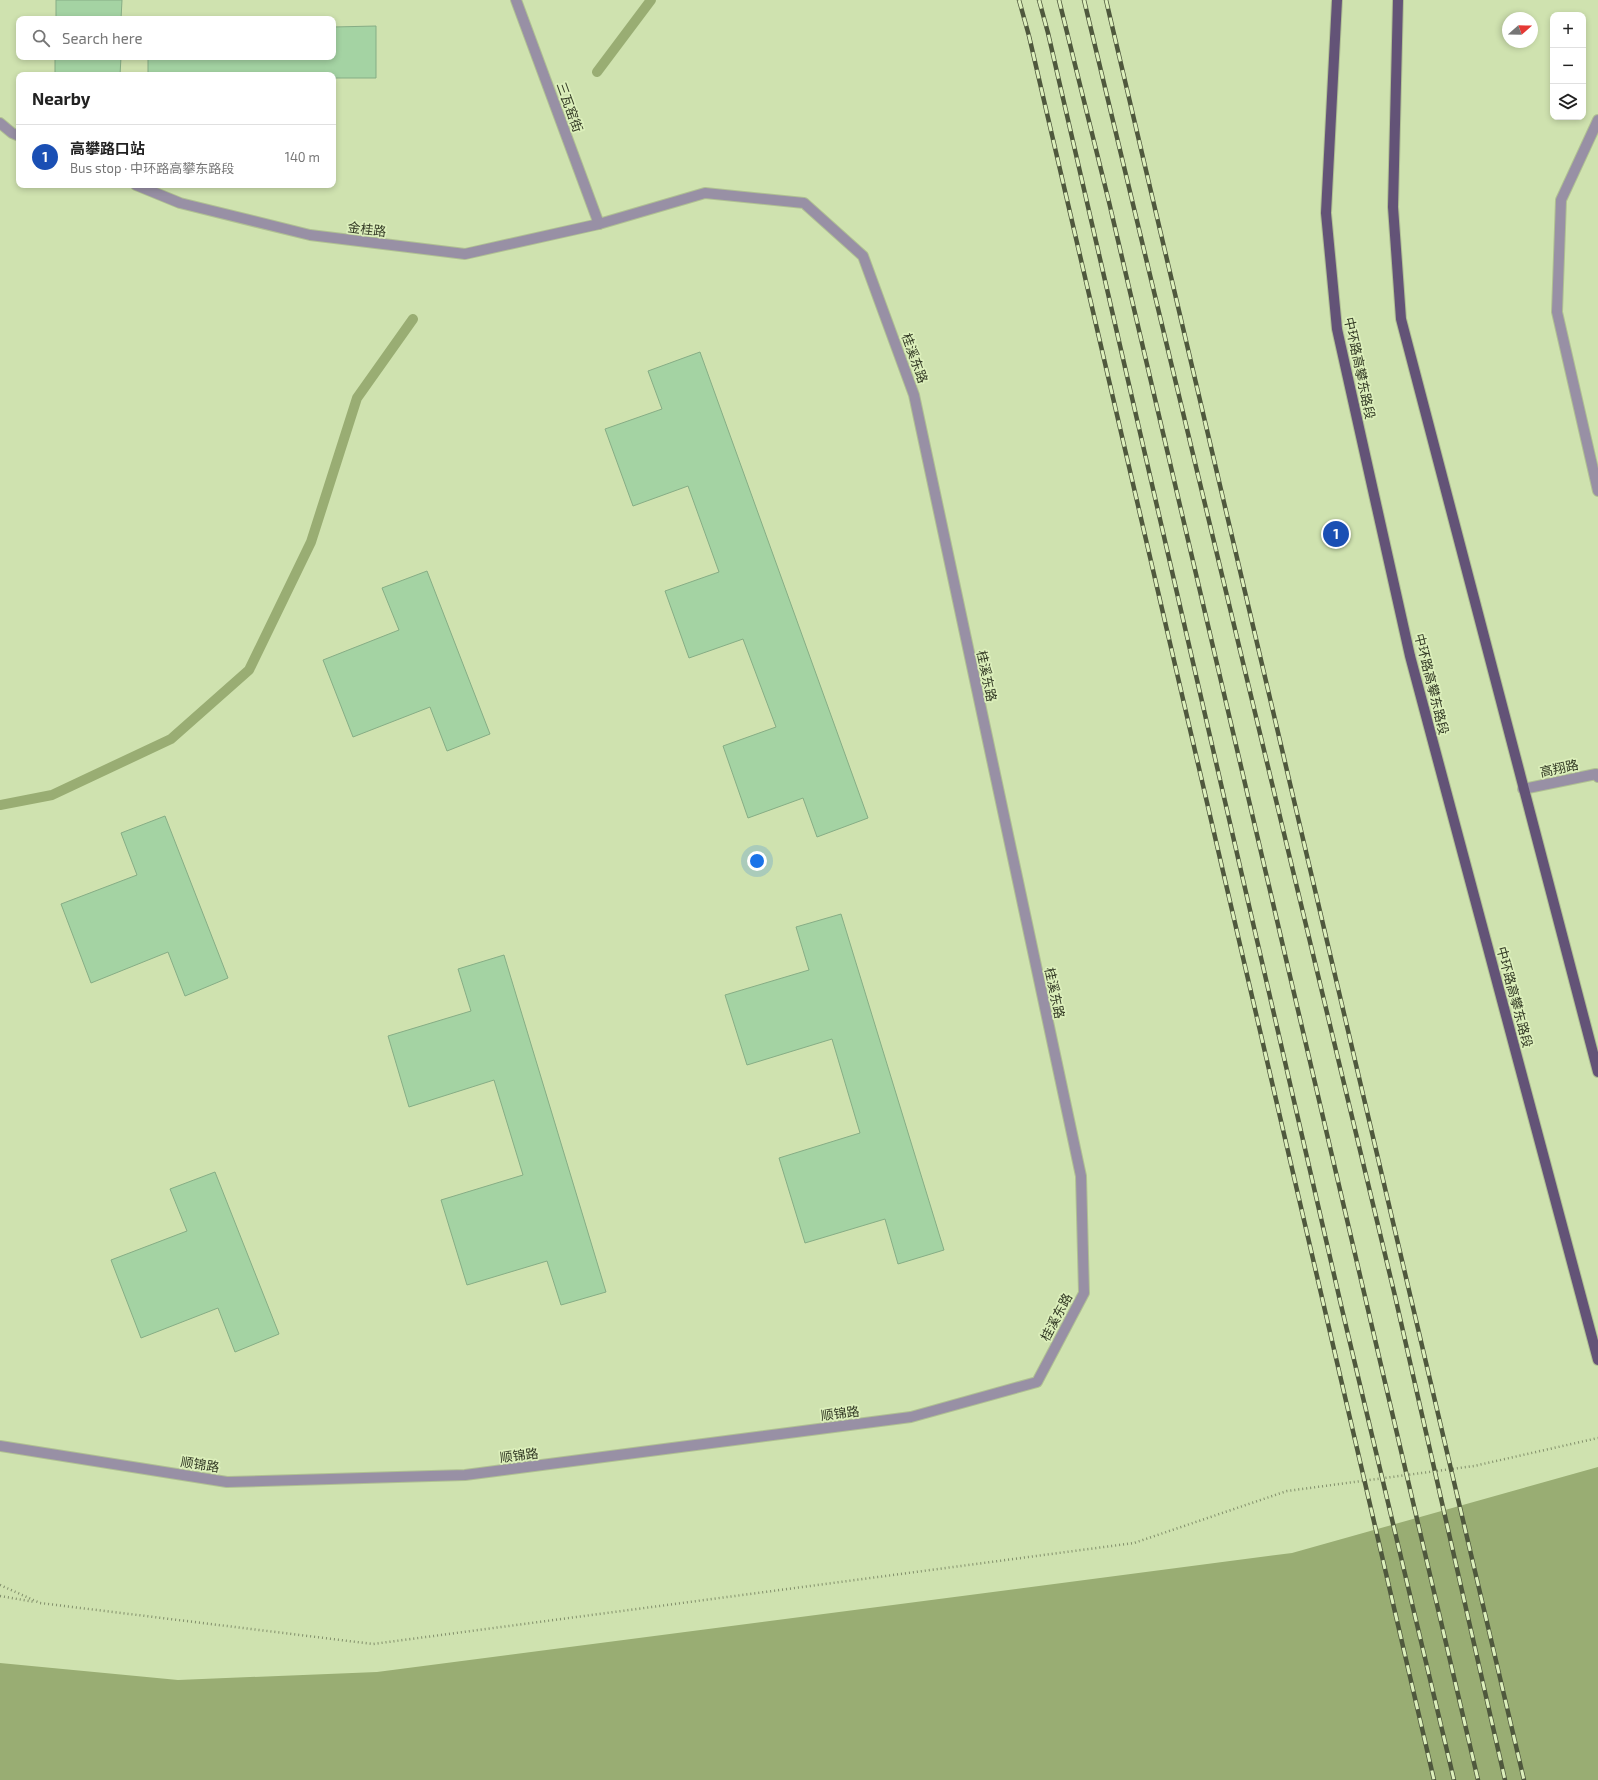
<!DOCTYPE html>
<meta charset="utf-8">
<style>
body{margin:0;font-family:"Exo 2","Noto Sans SC",sans-serif;background:#f6f6f6;color:#222}
.controls{position:absolute;right:12px;top:12px;display:grid;overflow:hidden;border-radius:8px;box-shadow:0 2px 6px #0003}
.controls button{width:36px;height:36px;display:grid;place-items:center;padding:0;border:0;border-bottom:1px solid #e0e0e0;background:#fff;color:#222;font:20px sans-serif}
.compass{position:absolute;left:1502px;top:12px;width:36px;height:36px;border-radius:50%;background:#fff;box-shadow:0 2px 6px #0003;rotate:70deg}
.you{position:absolute;left:757px;top:861px;width:14px;height:14px;margin:-10px;border:3px solid #fff;border-radius:50%;background:#1a73e8;box-shadow:0 0 0 6px #1a73e833}
.badge{display:grid;place-items:center;width:26px;height:26px;border-radius:50%;background:#773bb0;color:#fff;font-size:13px;font-weight:700}
.pin{position:absolute;translate:-50% -50%;border:2px solid #fff;box-shadow:0 1px 4px #0006}
.list{margin:0;padding:0;list-style:none}
h2{display:flex;justify-content:space-between;align-items:center;height:52px;margin:0;padding:0 16px;font-size:17px}
h2 small{font-size:13px;font-weight:400;color:#767676}
.list li{display:grid;grid-template-columns:26px 1fr auto;gap:12px;align-items:center;box-sizing:border-box;height:64px;padding:0 16px;border-top:1px solid #e0e0e0}
.list b{display:block;font-size:15px;white-space:nowrap}
.list p{margin:0;font-size:13px;white-space:nowrap;color:#767676}
.list em{font-size:13px;font-style:normal;color:#767676}
.icon{flex:none;width:22px;height:22px;fill:none;stroke:currentColor;stroke-width:2;stroke-linecap:round;stroke-linejoin:round}
.map{position:relative;flex:none;width:1598px;height:1780px;overflow:hidden}
.search{position:absolute;background:#fff;box-shadow:0 2px 6px #0003;left:16px;top:16px;width:320px;height:44px;display:flex;align-items:center;gap:10px;box-sizing:border-box;padding:0 14px;border-radius:8px;color:#767676;font-size:15px}
.panel{position:absolute;background:#fff;box-shadow:0 2px 6px #0003;left:16px;top:72px;width:320px;height:116px;border-radius:8px}
.map>svg:first-child{display:block}
.water{fill:#99ad73}
.lines{fill:none;stroke-linecap:round;stroke-linejoin:round}
.stream{stroke:#99ad73;stroke-width:10}
.building{fill:#a4d3a3;stroke:#86ad85}
.minor-casing{stroke:#b0c093;stroke-width:12}
.major-casing{stroke:#b0c093;stroke-width:12}
.path{stroke:#828f6b;stroke-width:2.5;stroke-dasharray:1 3;stroke-linecap:butt}
.minor{stroke:#9890a5;stroke-width:10}
.major{stroke:#635377;stroke-width:10}
.rail-casing{stroke:#4f583d;stroke-width:4.5}
.rail{stroke:#dcefbb;stroke-width:3;stroke-dasharray:9;stroke-linecap:butt}
.labels{text-anchor:middle;dominant-baseline:central;stroke-width:3.5;stroke-linejoin:round;paint-order:stroke}
.street-label{font-size:13px;fill:#333a25;stroke:#dcefbb}
</style>
<div class="map">
<svg width="1598" height="1780" viewBox="0 0 1598 1780">
<rect width="100%" height="100%" fill="#cfe2af"/>
<!-- water -->
<polygon class="water" points="1598,1467 1598,1780 0,1780 0,1663 178,1680 377,1672 1292,1553"/>
<g class="lines">
<!-- stream -->
<g class="stream">
<polyline points="597,72 651,0"/>
<polyline points="0,805 52,795 171,739 249,670 311,542 357,398 413,319"/>
</g>
</g>
<!-- building -->
<g class="building">
<polygon points="56,0 122,0 121,19 56,19"/>
<polygon points="376,26 376,78 333,78 333,75 148,75 148,57 333,57 333,27"/>
<polygon points="55,57 121,57 120,75 55,75"/>
<polygon points="700,352 868,818 817,837 803,798 748,818 723,746 776,727 743,639 689,658 665,591 719,572 688,486 633,506 605,429 662,409 648,371"/>
<polygon points="427,571 490,734 447,751 430,707 353,737 323,660 399,630 382,588"/>
<polygon points="165,816 228,978 185,996 168,952 91,983 61,904 137,875 121,833"/>
<polygon points="841,914 944,1250 898,1264 885,1219 805,1243 779,1158 860,1133 832,1039 747,1065 725,995 809,970 796,927"/>
<polygon points="504,955 606,1292 561,1305 547,1261 467,1285 441,1200 523,1175 494,1080 409,1107 388,1036 471,1011 458,969"/>
<polygon points="215,1172 279,1334 235,1352 218,1308 141,1338 111,1260 187,1231 170,1189"/>
</g>
<g class="lines">
<defs>
<g id="minor">
<polyline points="516,0 599,224"/>
<polyline points="1598,120 1561,200 1557,312 1598,491"/>
<polyline points="0,123 12,133 19,136"/>
<polyline points="1523,789 1596,774 1598,777"/>
<polyline points="0,1446 227,1482 465,1475 911,1417 1037,1382 1084,1293 1081,1176 914,395 863,256 804,203 705,193 599,224 465,254 310,235 180,203 136,185"/>
</g>
<g id="major">
<polyline points="1337,0 1326,213 1337,329 1410,656 1598,1360"/>
<polyline points="1398,0 1393,207 1401,319 1598,1072"/>
</g>
</defs>
<!-- minor casing -->
<use href="#minor" class="minor-casing"/>
<!-- major casing -->
<use href="#major" class="major-casing"/>
<!-- path -->
<g class="path">
<polyline points="0,1585 40,1603 373,1644 1134,1543 1287,1491 1474,1466 1598,1438"/>
<polyline points="0,1596 35,1602"/>
</g>
<!-- minor -->
<use href="#minor" class="minor"/>
<!-- major -->
<use href="#major" class="major"/>
<defs>
<g id="rail">
<polyline points="1019,0 1029,36 1434,1780"/>
<polyline points="1039,0 1048,33 1341,1305 1454,1780"/>
<polyline points="1059,0 1109,202 1478,1780"/>
<polyline points="1084,0 1395,1296 1505,1780"/>
<polyline points="1106,0 1524,1780"/>
</g>
</defs>
<!-- rail casing -->
<use href="#rail" class="rail-casing"/>
<!-- rail -->
<use href="#rail" class="rail"/>
</g>
<g class="labels">
<!-- street labels -->
<g class="street-label">
<text transform="translate(570 107) rotate(70)">三瓦窑街</text>
<text transform="translate(367 229) rotate(7)">金桂路</text>
<text transform="translate(915 358) rotate(70)">桂溪东路</text>
<text transform="translate(1360 368) rotate(78)">中环路高攀东路段</text>
<text transform="translate(987 676) rotate(78)">桂溪东路</text>
<text transform="translate(1432 684) rotate(76)">中环路高攀东路段</text>
<text transform="translate(1559 768) rotate(-12)">高翔路</text>
<text transform="translate(1055 993) rotate(78)">桂溪东路</text>
<text transform="translate(1515 997) rotate(75)">中环路高攀东路段</text>
<text transform="translate(1056 1317) rotate(-62)">桂溪东路</text>
<text transform="translate(840 1413) rotate(-7)">顺锦路</text>
<text transform="translate(519 1455) rotate(-7)">顺锦路</text>
<text transform="translate(200 1464) rotate(9)">顺锦路</text>
</g>
</g>
</svg>
<div class="controls">
<button>+</button>
<button>−</button>
<button><svg class="icon" aria-label="layers" viewBox="0 0 24 24"><path d="M12 4l9 5-9 5-9-5zM3 14l9 5 9-5"/></svg></button>
</div>
<svg class="compass" viewBox="-18 -18 36 36"><path d="M0-13l5 13h-10z" fill="#e53935"/><path d="M0 13l5-13h-10z" fill="#767676"/></svg>
<div class="you"></div>
<div class="pin badge" style="left:1336px;top:534px;background:#1a4fb4">1</div>
<div class="search"><svg class="icon" aria-label="search" viewBox="0 0 24 24"><circle cx="10" cy="10" r="6"/><path d="M15 15l6 6"/></svg>Search here</div>
<section class="panel">
<h2>Nearby<small></small></h2>
<ul class="list">
<li><span class="badge" style="background:#1a4fb4">1</span><div><b>高攀路口站</b><p>Bus stop · 中环路高攀东路段</p></div><em>140 m</em></li>
</ul>
</section>
</div>
